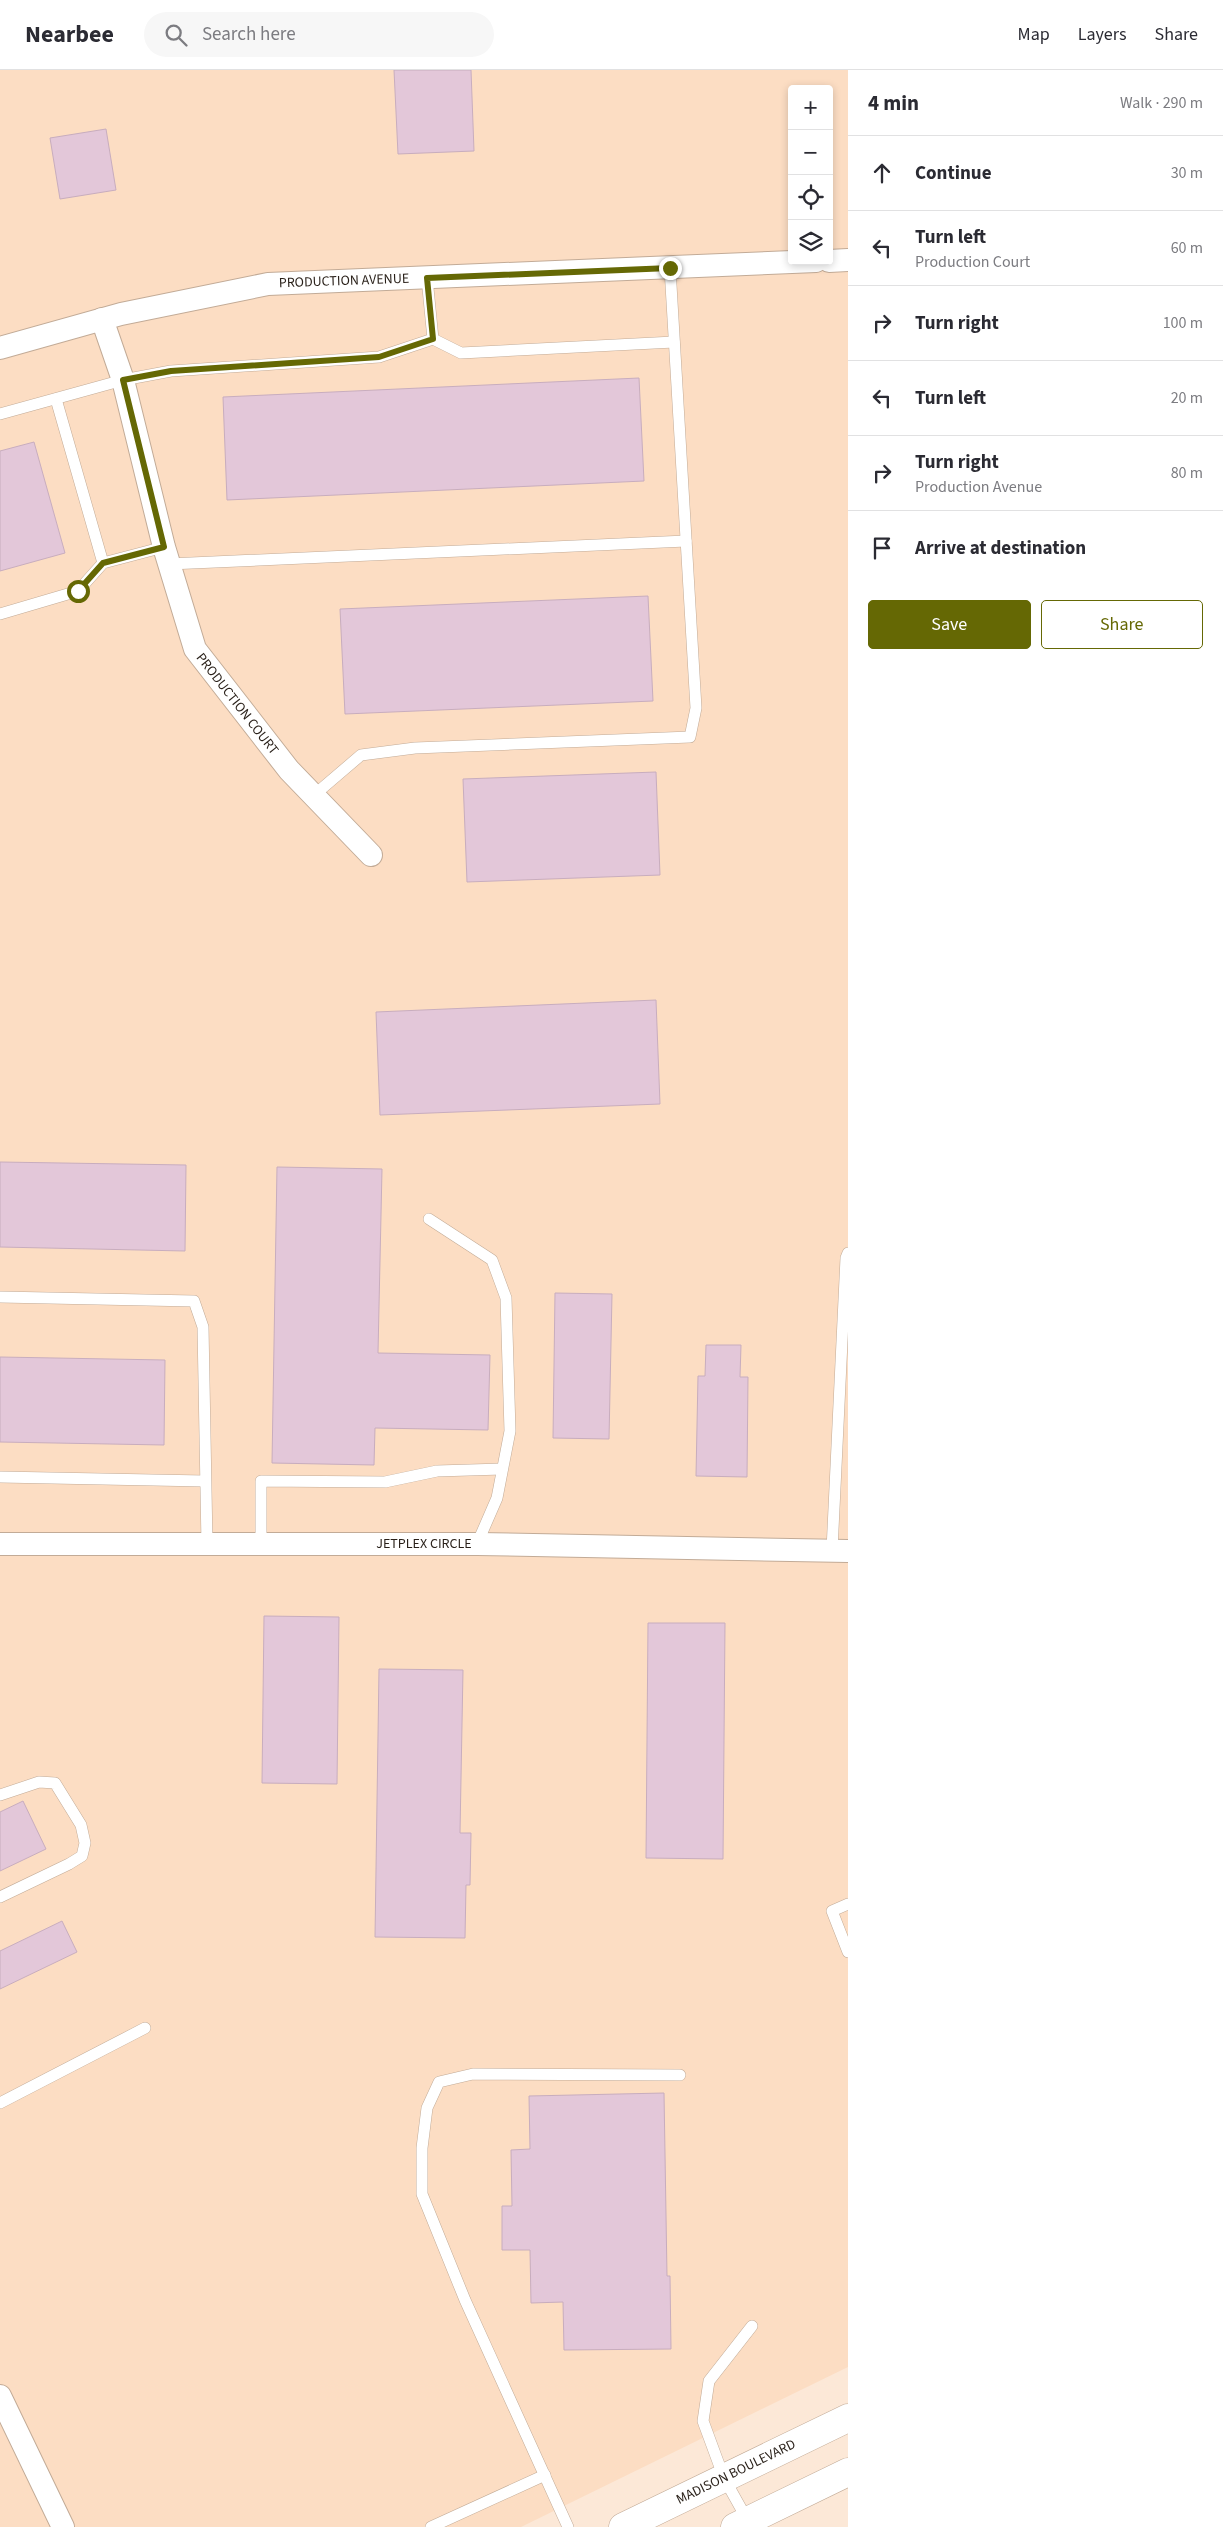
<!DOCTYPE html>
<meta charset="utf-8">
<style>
body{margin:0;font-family:"Source Sans 3",sans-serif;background:#f7f7f7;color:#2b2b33}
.controls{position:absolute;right:15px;top:15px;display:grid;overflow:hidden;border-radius:5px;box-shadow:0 2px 8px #0003}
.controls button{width:45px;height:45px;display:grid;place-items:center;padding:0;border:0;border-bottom:1px solid #e1e1e2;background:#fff;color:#2b2b33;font:25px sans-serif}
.stop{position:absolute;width:15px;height:15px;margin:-11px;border:4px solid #656804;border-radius:50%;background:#fff}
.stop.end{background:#656804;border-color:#fff;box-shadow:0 1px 5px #0008}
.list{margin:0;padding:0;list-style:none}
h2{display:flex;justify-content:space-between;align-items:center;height:65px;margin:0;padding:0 20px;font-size:21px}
h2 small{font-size:16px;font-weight:400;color:#7c7c81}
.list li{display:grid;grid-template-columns:32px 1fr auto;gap:15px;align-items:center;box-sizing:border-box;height:75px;padding:0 20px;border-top:1px solid #e1e1e2}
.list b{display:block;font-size:19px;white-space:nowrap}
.list p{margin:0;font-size:16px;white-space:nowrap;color:#7c7c81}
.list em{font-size:16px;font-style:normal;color:#7c7c81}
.actions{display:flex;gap:10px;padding:15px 20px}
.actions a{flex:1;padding:11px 0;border:1px solid #656804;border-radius:5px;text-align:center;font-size:18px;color:#656804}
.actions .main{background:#656804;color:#fff}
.icon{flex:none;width:28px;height:28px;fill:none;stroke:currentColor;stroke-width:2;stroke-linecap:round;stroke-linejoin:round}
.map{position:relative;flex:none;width:848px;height:2457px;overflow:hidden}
header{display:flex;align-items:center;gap:30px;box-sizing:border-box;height:70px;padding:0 25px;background:#fff;border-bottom:1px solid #e1e1e2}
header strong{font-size:24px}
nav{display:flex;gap:28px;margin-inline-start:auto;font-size:18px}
.search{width:350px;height:45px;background:#f7f7f7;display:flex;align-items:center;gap:12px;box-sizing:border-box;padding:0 18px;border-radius:28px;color:#7c7c81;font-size:19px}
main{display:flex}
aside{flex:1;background:#fff}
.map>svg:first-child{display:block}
.built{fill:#fcddc3;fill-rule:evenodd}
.building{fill:#e3c7d9;stroke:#c8adbe}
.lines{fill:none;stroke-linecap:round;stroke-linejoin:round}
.lane-casing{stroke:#c2ab97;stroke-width:12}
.street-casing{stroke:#c2ab97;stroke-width:24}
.secondary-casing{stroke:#c2ab97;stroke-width:29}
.lane{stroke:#fff;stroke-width:11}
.street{stroke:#fff;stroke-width:22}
.secondary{stroke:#fff;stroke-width:28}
.route{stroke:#656804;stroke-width:6}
.labels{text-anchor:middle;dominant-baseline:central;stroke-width:4;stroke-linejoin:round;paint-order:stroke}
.street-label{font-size:14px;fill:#281f18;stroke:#fff}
</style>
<header>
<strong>Nearbee</strong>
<div class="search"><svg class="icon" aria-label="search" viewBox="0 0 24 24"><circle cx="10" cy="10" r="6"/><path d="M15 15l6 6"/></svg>Search here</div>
<nav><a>Map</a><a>Layers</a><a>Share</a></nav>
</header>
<main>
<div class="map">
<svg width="848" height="2457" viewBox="0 0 848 2457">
<rect width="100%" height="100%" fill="#fce8d7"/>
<!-- built -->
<path class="built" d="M 0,0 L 848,0 L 848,2297 L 521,2457 L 0,2457 ZM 792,19 L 829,19 L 829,191 L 792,191 Z"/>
<!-- building -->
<g class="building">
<polygon points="394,0 471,0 474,81 398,84"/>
<polygon points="106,59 116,120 60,129 50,68"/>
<polygon points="639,308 644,411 227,430 223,327"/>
<polygon points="34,372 65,483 0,501 0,381"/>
<polygon points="648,526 653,631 345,644 340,539"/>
<polygon points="656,702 660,805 467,812 463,709"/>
<polygon points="656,930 660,1034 380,1045 376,942"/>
<polygon points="0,1092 186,1095 185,1181 0,1177"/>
<polygon points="277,1097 382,1099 378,1283 490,1285 488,1360 375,1358 374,1395 272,1393"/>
<polygon points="555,1223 612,1224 609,1369 553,1368"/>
<polygon points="706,1275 741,1275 740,1307 748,1307 747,1407 696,1406 698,1306 705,1306"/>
<polygon points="0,1287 165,1290 164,1375 0,1372"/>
<polygon points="264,1546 339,1547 337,1714 262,1713"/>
<polygon points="648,1553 725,1553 723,1789 646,1788"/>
<polygon points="379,1599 463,1600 460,1763 471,1763 470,1815 466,1815 465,1868 375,1867"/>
<polygon points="23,1731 46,1779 0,1801 0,1742"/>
<polygon points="62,1851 77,1882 0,1919 0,1881"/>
<polygon points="664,2023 667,2206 670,2206 671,2279 564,2280 563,2232 531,2233 530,2180 502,2180 502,2136 512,2136 511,2080 530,2079 529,2026"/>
</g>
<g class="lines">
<defs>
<g id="lane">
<polyline points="427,208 433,269"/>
<polyline points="56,329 103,493"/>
<polyline points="0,344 123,310 171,301 379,287 433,269 461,283 674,272"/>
<polyline points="169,494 686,471"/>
<polyline points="0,544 78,521 103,493 164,477"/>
<polyline points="313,726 361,685 415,678 690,667 696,638 670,198"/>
<polyline points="429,1149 492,1190 506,1228 510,1361 497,1428 477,1474"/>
<polyline points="0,1227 194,1231 203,1257 207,1474"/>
<polyline points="0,1407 204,1411"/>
<polyline points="261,1474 261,1411 385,1412 437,1401 502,1399"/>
<polyline points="832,1480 846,1188 848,1183"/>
<polyline points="0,1725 39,1712 55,1713 81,1755 85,1773 82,1786 69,1794 0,1827"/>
<polyline points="848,1834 832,1841 848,1882"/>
<polyline points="0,2033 145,1958"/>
<polyline points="748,2451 724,2408 703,2351 709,2311 752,2256"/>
<polyline points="431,2457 545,2405"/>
<polyline points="568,2457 465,2230 422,2124 422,2078 427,2038 439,2012 473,2004 680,2005"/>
</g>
<g id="street">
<polyline points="829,191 848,190"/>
<polyline points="102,249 123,310 164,477 195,579 289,700 371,785"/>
<polyline points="0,278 121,244 268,214 816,191"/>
<polyline points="0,1474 477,1474 848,1481"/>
<polyline points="0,2326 63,2457"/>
</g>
<g id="secondary">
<polyline points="623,2457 848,2348"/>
<polyline points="735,2457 848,2402"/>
</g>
</defs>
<!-- lane casing -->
<use href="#lane" class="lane-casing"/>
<!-- street casing -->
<use href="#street" class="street-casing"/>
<!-- secondary casing -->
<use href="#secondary" class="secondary-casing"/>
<!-- lane -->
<use href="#lane" class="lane"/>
<!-- street -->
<use href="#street" class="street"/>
<!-- secondary -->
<use href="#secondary" class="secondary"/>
</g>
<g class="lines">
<!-- route -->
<polyline class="route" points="78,521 103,493 164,477 123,310 171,301 379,287 433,269 427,208 670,198"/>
</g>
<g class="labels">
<!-- street labels -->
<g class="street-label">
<text transform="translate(344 211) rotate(-2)">PRODUCTION AVENUE</text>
<text transform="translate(237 634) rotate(52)">PRODUCTION COURT</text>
<text x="424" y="1474">JETPLEX CIRCLE</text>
<text transform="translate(736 2402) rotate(-26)">MADISON BOULEVARD</text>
</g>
</g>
</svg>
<div class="controls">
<button>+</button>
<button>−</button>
<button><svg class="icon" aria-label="locate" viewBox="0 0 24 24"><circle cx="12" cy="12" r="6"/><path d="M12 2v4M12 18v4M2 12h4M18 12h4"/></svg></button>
<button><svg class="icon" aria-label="layers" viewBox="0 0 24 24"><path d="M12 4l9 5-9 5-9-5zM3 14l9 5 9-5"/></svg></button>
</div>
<div class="stop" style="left:78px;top:521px"></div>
<div class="stop end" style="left:670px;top:198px"></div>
</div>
<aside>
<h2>4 min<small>Walk · 290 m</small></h2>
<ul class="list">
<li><svg class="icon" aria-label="ahead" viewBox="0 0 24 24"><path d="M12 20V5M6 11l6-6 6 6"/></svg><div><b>Continue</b></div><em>30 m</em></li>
<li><svg class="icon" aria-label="left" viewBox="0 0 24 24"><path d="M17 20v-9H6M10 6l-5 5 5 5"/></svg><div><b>Turn left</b><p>Production Court</p></div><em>60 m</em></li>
<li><svg class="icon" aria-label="right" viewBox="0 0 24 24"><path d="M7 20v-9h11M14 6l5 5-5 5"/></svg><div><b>Turn right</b></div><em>100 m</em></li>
<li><svg class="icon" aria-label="left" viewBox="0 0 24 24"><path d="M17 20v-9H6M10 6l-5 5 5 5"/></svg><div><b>Turn left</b></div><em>20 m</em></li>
<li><svg class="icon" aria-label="right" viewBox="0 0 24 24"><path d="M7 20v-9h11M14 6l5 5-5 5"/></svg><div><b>Turn right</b><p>Production Avenue</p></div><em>80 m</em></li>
<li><svg class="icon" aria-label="arrive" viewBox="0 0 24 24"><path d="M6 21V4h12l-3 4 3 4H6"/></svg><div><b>Arrive at destination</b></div></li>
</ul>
<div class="actions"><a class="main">Save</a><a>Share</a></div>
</aside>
</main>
